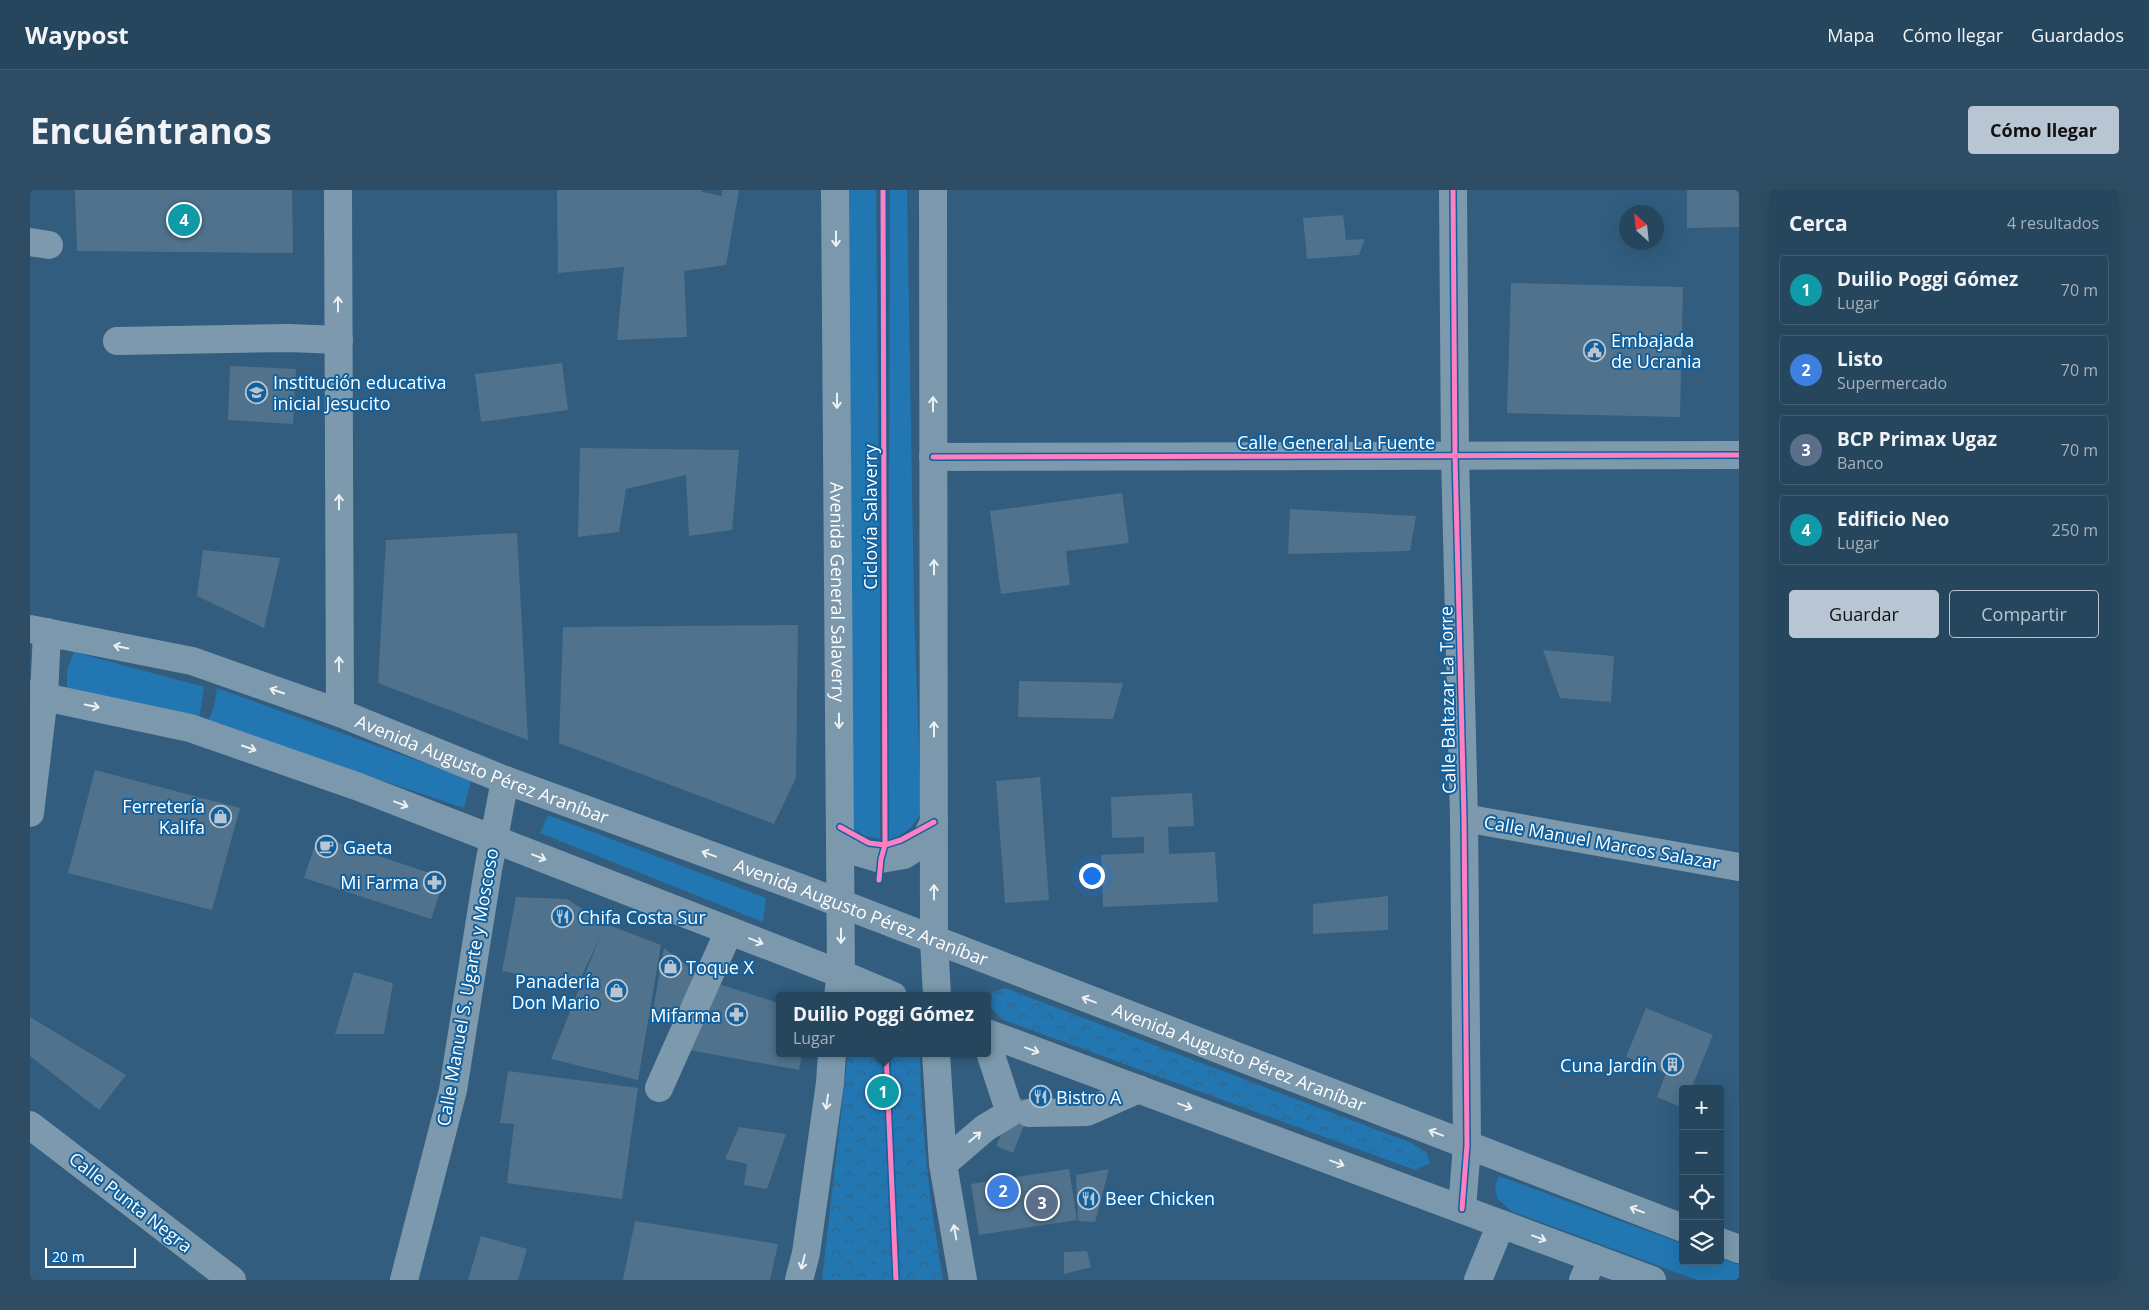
<!DOCTYPE html>
<html lang="es">
<meta charset="utf-8">
<style>
body{margin:0;font-family:"Open Sans",sans-serif;background:#2e4d64;color:#f1f3f6}
.controls{position:absolute;right:15px;bottom:15px;display:grid;overflow:hidden;border-radius:5px;box-shadow:0 5px 20px #0002}
.controls button{width:45px;height:45px;display:grid;place-items:center;padding:0;border:0;border-bottom:1px solid #425e73;background:#26465e;color:#f1f3f6;font:25px sans-serif}
.compass{position:absolute;left:1589px;top:15px;width:45px;height:45px;border-radius:50%;background:#26465e;box-shadow:0 5px 20px #0002;rotate:333deg}
.scale{position:absolute;left:15px;bottom:12px;width:91px;box-sizing:border-box;padding-left:5px;border:2px solid #fff;border-top:0;font-size:14px;line-height:18px;white-space:nowrap;color:#fff;-webkit-text-stroke:4px #12619d;paint-order:stroke}
.you{position:absolute;left:1061px;top:685px;width:18px;height:18px;margin:-12px;border:4px solid #fff;border-radius:50%;background:#1a73e8;box-shadow:0 0 0 8px #1a73e833}
.badge{display:grid;place-items:center;width:32px;height:32px;border-radius:50%;background:#b7c6d2;color:#fff;font-size:16px;font-weight:700}
.pin{position:absolute;translate:-50% -50%;border:2px solid #fff;box-shadow:0 1px 5px #0006}
.popup{position:absolute;left:746px;top:802px;width:215px;height:65px;box-sizing:border-box;display:grid;place-content:center;border-radius:5px;background:#26465e;filter:drop-shadow(0 1px 4px #0005);font-size:16px;white-space:nowrap;color:#a4b1bc}
.popup b{font-size:19px;color:#f1f3f6}
.popup::after{content:'';position:absolute;left:50%;top:100%;margin-left:-10px;border:10px solid transparent;border-top-color:#26465e}
.list{margin:0;padding:0;list-style:none}
h2{display:flex;justify-content:space-between;align-items:center;height:65px;margin:0;padding:0 20px;font-size:21px}
h2 small{font-size:16px;font-weight:400;color:#a4b1bc}
.list li{display:grid;grid-template-columns:32px 1fr auto;gap:15px;align-items:center;box-sizing:border-box;height:70px;margin:0 10px 10px;padding:0 10px;border:1px solid #425e73;border-radius:5px}
.list b{display:block;font-size:19px;white-space:nowrap}
.list p{margin:0;font-size:16px;white-space:nowrap;color:#a4b1bc}
.list em{font-size:16px;font-style:normal;color:#a4b1bc}
.actions{display:flex;gap:10px;padding:15px 20px}
.actions a{flex:1;padding:11px 0;border:1px solid #b7c6d2;border-radius:5px;text-align:center;font-size:18px;color:#b7c6d2}
.actions .main{background:#b7c6d2;color:#111}
.icon{flex:none;width:28px;height:28px;fill:none;stroke:currentColor;stroke-width:2;stroke-linecap:round;stroke-linejoin:round}
.map{position:relative;flex:none;width:1709px;height:1090px;overflow:hidden;border-radius:5px}
header{display:flex;align-items:center;gap:30px;box-sizing:border-box;height:70px;padding:0 25px;background:#26465e;border-bottom:1px solid #425e73}
header strong{font-size:24px}
nav{display:flex;gap:28px;margin-inline-start:auto;font-size:18px}
.intro{display:flex;align-items:center;justify-content:space-between;box-sizing:border-box;height:120px;padding:0 30px}
h1{margin:0;font-size:35px}
.button{padding:12px 22px;border-radius:5px;background:#b7c6d2;color:#111;font-size:18px;font-weight:700}
main{display:flex;gap:30px;padding:0 30px}
aside{flex:1;background:#26465e;border-radius:5px;box-shadow:0 5px 20px #0002}
.map>svg:first-child{display:block}
.grass{fill:#2277b3}
.forest{fill:url(#forest-crowns)}
.building{fill:#50728c}
.lines{fill:none;stroke-linecap:round;stroke-linejoin:round}
.minor{stroke:#7d99ae;stroke-width:28}
.major{stroke:#7b98ad;stroke-width:28}
.cycleway-casing{stroke:#12619d;stroke-width:8}
.cycleway{stroke:#ff80c0;stroke-width:5}
.oneway{stroke:#ebf0f3}
.oneway2{stroke:#ecf0f3}
.labels{text-anchor:middle;dominant-baseline:central;stroke-width:4;stroke-linejoin:round;paint-order:stroke}
.poi-label{font-size:18px;fill:#fff;stroke:#12619d;text-anchor:start}
.street-label{font-size:18px;fill:#fff;stroke:#12619d}
</style>
<header>
<strong>Waypost</strong>
<nav><a>Mapa</a><a>Cómo llegar</a><a>Guardados</a></nav>
</header>
<div class="intro"><h1>Encuéntranos</h1><a class="button">Cómo llegar</a></div>
<main>
<div class="map">
<svg width="1709" height="1090" viewBox="0 0 1709 1090">
<defs>
<pattern id="forest-crowns" width="20" height="18" patternUnits="userSpaceOnUse" patternTransform="scale(1.25)"><rect width="20" height="18" fill="#2277b3"/><path d="M2 6a3 3 0 1 1 6 0M12 15a3 3 0 1 1 6 0" fill="none" stroke="#376280"/></pattern>
</defs>
<rect width="100%" height="100%" fill="#325d7e"/>
<!-- grass -->
<g class="grass">
<polygon points="815,0 846,0 850,419 850,649 835,646 816,634"/>
<path d="M 860,0 L 877,0 L 884,416 L 891,622 C 884,637 874,645 858,650 Z"/>
<polygon points="44,462 174,497 169,529 37,499 37,481"/>
<polygon points="187,498 441,590 434,618 178,532 184,517"/>
<polygon points="518,625 736,708 733,732 510,643"/>
<polygon points="1469,986 1653,1054 1653,1071 1690,1071 1690,1068 1709,1075 1709,1090 1667,1090 1481,1021 1467,1008 1465,996"/>
</g>
<!-- forest -->
<g class="forest">
<polygon points="975,798 1381,953 1396,962 1400,973 1385,980 971,829 961,818 962,803"/>
<path d="M 818,863 L 890,863 C 891,939 900,1015 913,1090 L 792,1090 Z"/>
</g>
<!-- building -->
<g class="building">
<polygon points="45,0 262,0 263,63 47,61"/>
<polygon points="527,0 672,0 672,2 692,6 692,0 709,0 696,75 654,81 657,147 587,150 594,77 528,83"/>
<polygon points="1657,0 1709,0 1709,37 1657,38"/>
<polygon points="1313,25 1316,50 1335,49 1329,65 1277,69 1273,28"/>
<polygon points="1481,93 1653,97 1650,227 1477,223"/>
<polygon points="532,173 538,220 451,232 445,184"/>
<polygon points="200,176 266,179 263,234 198,230"/>
<polygon points="550,258 709,260 702,340 659,346 656,285 596,299 589,342 548,347"/>
<polygon points="1092,303 1099,353 1036,361 1040,395 971,404 960,321"/>
<polygon points="1260,319 1386,326 1380,361 1258,364"/>
<polygon points="487,343 498,550 348,493 356,350"/>
<polygon points="173,360 250,368 234,438 167,406"/>
<polygon points="768,435 766,588 744,634 529,553 533,437"/>
<polygon points="1513,460 1584,466 1581,512 1530,508"/>
<polygon points="989,491 1093,493 1083,529 988,527"/>
<polygon points="65,580 210,618 182,720 38,683"/>
<polygon points="1010,587 1019,710 975,713 966,591"/>
<polygon points="1162,603 1164,636 1138,637 1139,664 1185,662 1188,712 1073,717 1071,665 1114,663 1114,647 1082,648 1081,607"/>
<polygon points="288,646 415,688 401,729 274,688"/>
<polygon points="1358,706 1358,740 1283,744 1283,714"/>
<polygon points="486,707 537,709 576,734 631,755 608,890 521,869 570,747 547,796 472,781"/>
<polygon points="634,758 667,783 652,827 623,820"/>
<polygon points="324,782 363,793 354,844 305,844"/>
<polygon points="682,792 749,813 749,863 772,863 769,880 659,860"/>
<polygon points="1616,818 1683,845 1661,899 1653,899 1653,918 1627,907 1636,883 1596,867"/>
<polygon points="0,827 96,885 69,920 0,866"/>
<polygon points="478,881 608,898 592,1009 477,993 484,934 470,933"/>
<polygon points="987,907 1003,913 983,963 966,956"/>
<polygon points="709,937 756,944 737,999 714,995 717,974 695,969"/>
<polygon points="1039,979 1047,1030 949,1045 941,994"/>
<polygon points="1079,979 1065,1032 1048,1031 1046,985"/>
<polygon points="605,1031 748,1054 740,1090 593,1090"/>
<polygon points="451,1046 497,1059 488,1090 438,1090"/>
<polygon points="1057,1061 1061,1077 1034,1084 1034,1062"/>
</g>
<g class="lines">
<!-- minor -->
<g class="minor">
<polyline points="308,0 310,523"/>
<polyline points="1423,0 1425,266 1434,628 1437,955 1432,1019"/>
<polyline points="0,52 19,55"/>
<polyline points="87,151 259,148 309,150"/>
<polyline points="903,267 1709,265"/>
<polyline points="0,623 14,506 17,442"/>
<polyline points="1434,628 1709,677"/>
<polyline points="808,806 811,784"/>
<polyline points="906,863 913,974 933,1090"/>
<polyline points="629,898 699,741"/>
<polyline points="999,923 1057,922 1109,899"/>
<polyline points="0,935 202,1090"/>
<polyline points="913,974 955,938 980,923 957,853"/>
<polyline points="374,1090 423,900 458,680 475,590"/>
<polyline points="769,1090 776,1063 800,893 802,863"/>
<polyline points="1448,1090 1471,1034"/>
<polyline points="1553,1090 1563,1068"/>
</g>
<!-- major -->
<g class="major">
<path id="s1" d="M 805,0 L 811,784"/>
<polyline points="903,0 904,750 907,806"/>
<path id="s2" d="M 0,439 L 162,471 L 310,523 L 475,590 L 768,697 L 1653,1038"/>
<polyline points="0,504 160,538 329,597 811,784 863,806"/>
<polyline points="810,646 828,662 851,669 874,665 894,652 904,632"/>
<polyline points="957,843 1622,1090"/>
<polyline points="1690,1052 1709,1059"/>
</g>
<defs>
<g id="cycleway">
<polyline points="853,0 855,655 871,650 904,632"/>
<polyline points="1423,0 1425,266 1434,628 1437,955 1432,1019"/>
<polyline points="903,267 1709,265"/>
<polyline points="810,637 839,653 855,655 851,669 849,690"/>
<polyline points="856,863 866,1090"/>
</g>
</defs>
<!-- cycleway casing -->
<use href="#cycleway" class="cycleway-casing"/>
<!-- cycleway -->
<use href="#cycleway" class="cycleway"/>
</g>
<!-- one-way arrows -->
<defs><path id="oneway-shaft" d="M-6 0H5M1.5-3L5.5 0L1.5 3" fill="none" stroke-width="1.6" stroke-linecap="round" stroke-linejoin="round" transform="scale(1.25)"/></defs>
<g class="oneway">
<use href="#oneway-shaft" transform="translate(806 49) rotate(90)"/>
<use href="#oneway-shaft" transform="translate(807 211) rotate(90)"/>
<use href="#oneway-shaft" transform="translate(903 214) rotate(-90)"/>
<use href="#oneway-shaft" transform="translate(904 377) rotate(-90)"/>
<use href="#oneway-shaft" transform="translate(91 457) rotate(-169)"/>
<use href="#oneway-shaft" transform="translate(247 501) rotate(-161)"/>
<use href="#oneway-shaft" transform="translate(62 516) rotate(12)"/>
<use href="#oneway-shaft" transform="translate(809 531) rotate(90)"/>
<use href="#oneway-shaft" transform="translate(904 539) rotate(-90)"/>
<use href="#oneway-shaft" transform="translate(219 558) rotate(19)"/>
<use href="#oneway-shaft" transform="translate(371 614) rotate(21)"/>
<use href="#oneway-shaft" transform="translate(679 664) rotate(-160)"/>
<use href="#oneway-shaft" transform="translate(509 667) rotate(21)"/>
<use href="#oneway-shaft" transform="translate(904 702) rotate(-90)"/>
<use href="#oneway-shaft" transform="translate(811 746) rotate(90)"/>
<use href="#oneway-shaft" transform="translate(726 751) rotate(22)"/>
<use href="#oneway-shaft" transform="translate(1059 810) rotate(-159)"/>
<use href="#oneway-shaft" transform="translate(1002 860) rotate(20)"/>
<use href="#oneway-shaft" transform="translate(1155 916) rotate(20)"/>
<use href="#oneway-shaft" transform="translate(1406 943) rotate(-159)"/>
<use href="#oneway-shaft" transform="translate(1307 973) rotate(20)"/>
<use href="#oneway-shaft" transform="translate(1607 1020) rotate(-159)"/>
<use href="#oneway-shaft" transform="translate(1509 1048) rotate(20)"/>
</g>
<g class="oneway2">
<use href="#oneway-shaft" transform="translate(308 114) rotate(-90)"/>
<use href="#oneway-shaft" transform="translate(309 312) rotate(-90)"/>
<use href="#oneway-shaft" transform="translate(309 474) rotate(-90)"/>
<use href="#oneway-shaft" transform="translate(797 912) rotate(98)"/>
<use href="#oneway-shaft" transform="translate(945 947) rotate(-40)"/>
<use href="#oneway-shaft" transform="translate(925 1042) rotate(-100)"/>
<use href="#oneway-shaft" transform="translate(773 1072) rotate(104)"/>
</g>
<!-- icons -->
<defs>
<symbol id="civic-ring" viewBox="-11 -11 22 22"><circle r="9.5" fill="#12619d" stroke="#b7c6d2" stroke-width="1.5"/><path d="M-.6-6.5H3V-4.5H.6V-3L4-1V1h2V6H-6V1h2V-1L-.6-3ZM-1.2 2.5V6h2.4V2.5Z" fill="#b7c6d2"/></symbol>
<symbol id="school-ring" viewBox="-11 -11 22 22"><circle r="9.5" fill="#12619d" stroke="#b7c6d2" stroke-width="1.5"/><path d="M0-5L7-2L0 1L-7-2ZM-4 1L0 2.5L4 1V4Q0 6-4 4Z" fill="#b7c6d2"/></symbol>
<symbol id="shop-ring" viewBox="-11 -11 22 22"><circle r="9.5" fill="#12619d" stroke="#b7c6d2" stroke-width="1.5"/><path d="M-5-2.5h2.3a2.7 3.5 0 0 1 5.4 0H5L5.5 6h-11ZM-1.5-2.5h3a1.5 2.3 0 0 0-3 0Z" fill="#b7c6d2"/></symbol>
<symbol id="cafe-ring" viewBox="-11 -11 22 22"><circle r="9.5" fill="#12619d" stroke="#b7c6d2" stroke-width="1.5"/><path d="M-5.5-4.5H6V0H3Q3 3.5 0 3.5H-2.5Q-5.5 3.5-5.5 0ZM3-3.2v2h1.7v-2ZM-6 4.5H4V6H-6Z" fill="#b7c6d2"/></symbol>
<symbol id="pharmacy-ring" viewBox="-11 -11 22 22"><circle r="9.5" fill="#12619d" stroke="#b7c6d2" stroke-width="1.5"/><path d="M-2-6h4v4h4v4h-4v4h-4v-4h-4v-4h4Z" fill="#b7c6d2"/></symbol>
<symbol id="restaurant-ring" viewBox="-11 -11 22 22"><circle r="9.5" fill="#12619d" stroke="#b7c6d2" stroke-width="1.5"/><path d="M-5-6h1v4h1v-4h1v4h1v-4h1v5L-1.5 .5V6h-2V.5L-5-1ZM5-6V6H3V1.5H1.5Q1.5-4 5-6Z" fill="#b7c6d2"/></symbol>
<symbol id="building-ring" viewBox="-11 -11 22 22"><circle r="9.5" fill="#12619d" stroke="#b7c6d2" stroke-width="1.5"/><path d="M-4-6H4V6H1V3H-1V6H-4ZM-2.5-4.3h1.7v1.8h-1.7ZM.8-4.3h1.7v1.8H.8ZM-2.5-1h1.7V.8h-1.7ZM.8-1h1.7V.8H.8Z" fill="#b7c6d2"/></symbol>
</defs>
<g fill-rule="evenodd">
<use href="#civic-ring" x="1552" y="148" width="25" height="25"/>
<use href="#school-ring" x="214" y="190" width="25" height="25"/>
<use href="#shop-ring" x="178" y="614" width="25" height="25"/>
<use href="#cafe-ring" x="284" y="644" width="25" height="25"/>
<use href="#pharmacy-ring" x="392" y="680" width="25" height="25"/>
<use href="#restaurant-ring" x="520" y="714" width="25" height="25"/>
<use href="#shop-ring" x="628" y="764" width="25" height="25"/>
<use href="#shop-ring" x="574" y="788" width="25" height="25"/>
<use href="#pharmacy-ring" x="694" y="812" width="25" height="25"/>
<use href="#building-ring" x="1630" y="862" width="25" height="25"/>
<use href="#restaurant-ring" x="998" y="894" width="25" height="25"/>
<use href="#restaurant-ring" x="1046" y="996" width="25" height="25"/>
</g>
<g class="labels">
<!-- poi labels -->
<g class="poi-label">
<text x="1581" y="150">Embajada<tspan x="1581" dy="21">de Ucrania</tspan></text>
<text x="243" y="192">Institución educativa<tspan x="243" dy="21">inicial Jesucito</tspan></text>
<text x="175" y="616" text-anchor="end">Ferretería<tspan x="175" dy="21">Kalifa</tspan></text>
<text x="313" y="657">Gaeta</text>
<text x="389" y="692" text-anchor="end">Mi Farma</text>
<text x="548" y="727">Chifa Costa Sur</text>
<text x="656" y="777">Toque X</text>
<text x="570" y="791" text-anchor="end">Panadería<tspan x="570" dy="21">Don Mario</tspan></text>
<text x="691" y="825" text-anchor="end">Mifarma</text>
<text x="1627" y="875" text-anchor="end">Cuna Jardín</text>
<text x="1026" y="907">Bistro A</text>
<text x="1075" y="1008">Beer Chicken</text>
</g>
<!-- street labels -->
<g class="street-label">
<text x="1306" y="252">Calle General La Fuente</text>
<text transform="translate(840 327) rotate(-90)">Ciclovía Salaverry</text>
<text stroke="none"><textPath href="#s1" startOffset="402">Avenida General Salaverry</textPath></text>
<text transform="translate(1417 510) rotate(-91)">Calle Baltazar La Torre</text>
<text stroke="none"><textPath href="#s2" startOffset="475">Avenida Augusto Pérez Araníbar</textPath></text>
<text transform="translate(1572 652) rotate(10)">Calle Manuel Marcos Salazar</text>
<text stroke="none"><textPath href="#s2" startOffset="880">Avenida Augusto Pérez Araníbar</textPath></text>
<text transform="translate(437 797) rotate(-80)">Calle Manuel S. Ugarte y Moscoso</text>
<text stroke="none"><textPath href="#s2" startOffset="1285">Avenida Augusto Pérez Araníbar</textPath></text>
<text transform="translate(101 1012) rotate(38)">Calle Punta Negra</text>
</g>
</g>
</svg>
<div class="controls">
<button>+</button>
<button>−</button>
<button><svg class="icon" aria-label="locate" viewBox="0 0 24 24"><circle cx="12" cy="12" r="6"/><path d="M12 2v4M12 18v4M2 12h4M18 12h4"/></svg></button>
<button><svg class="icon" aria-label="layers" viewBox="0 0 24 24"><path d="M12 4l9 5-9 5-9-5zM3 14l9 5 9-5"/></svg></button>
</div>
<svg class="compass" viewBox="-18 -18 36 36"><path d="M0-13l5 13h-10z" fill="#e53935"/><path d="M0 13l5-13h-10z" fill="#a4b1bc"/></svg>
<div class="scale">20 m</div>
<div class="you"></div>
<div class="pin badge" style="left:853px;top:902px;background:#0f9aa8">1</div>
<div class="popup"><b>Duilio Poggi Gómez</b>Lugar</div>
<div class="pin badge" style="left:973px;top:1001px;background:#3f7fe0">2</div>
<div class="pin badge" style="left:1012px;top:1013px;background:#5c6f8a">3</div>
<div class="pin badge" style="left:154px;top:30px;background:#0f9aa8">4</div>
</div>
<aside>
<h2>Cerca<small>4 resultados</small></h2>
<ul class="list">
<li><span class="badge" style="background:#0f9aa8">1</span><div><b>Duilio Poggi Gómez</b><p>Lugar</p></div><em>70 m</em></li>
<li><span class="badge" style="background:#3f7fe0">2</span><div><b>Listo</b><p>Supermercado</p></div><em>70 m</em></li>
<li><span class="badge" style="background:#5c6f8a">3</span><div><b>BCP Primax Ugaz</b><p>Banco</p></div><em>70 m</em></li>
<li><span class="badge" style="background:#0f9aa8">4</span><div><b>Edificio Neo</b><p>Lugar</p></div><em>250 m</em></li>
</ul>
<div class="actions"><a class="main">Guardar</a><a>Compartir</a></div>
</aside>
</main>
